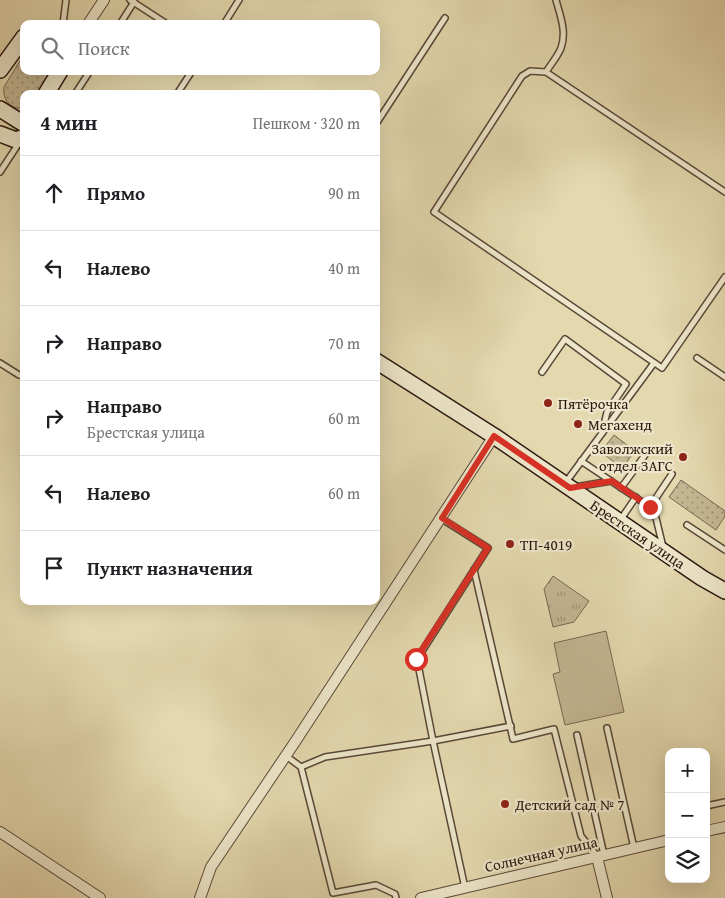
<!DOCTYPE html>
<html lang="ru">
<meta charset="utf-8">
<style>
body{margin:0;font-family:"Gentium Book Plus",serif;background:#f6f6f6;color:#202124}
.controls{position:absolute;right:15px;bottom:15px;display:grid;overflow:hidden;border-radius:10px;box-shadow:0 5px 20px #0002}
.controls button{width:45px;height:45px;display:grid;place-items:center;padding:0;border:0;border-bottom:1px solid #e0e0e0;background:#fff;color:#202124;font:25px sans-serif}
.stop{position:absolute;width:15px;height:15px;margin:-11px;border:4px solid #d93025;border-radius:50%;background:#fff}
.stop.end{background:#d93025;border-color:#fff;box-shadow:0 1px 5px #0008}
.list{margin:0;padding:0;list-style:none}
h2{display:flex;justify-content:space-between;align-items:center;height:65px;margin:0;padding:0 20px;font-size:21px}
h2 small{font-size:16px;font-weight:400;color:#757577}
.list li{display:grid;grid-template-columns:32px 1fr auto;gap:15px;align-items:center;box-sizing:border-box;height:75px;padding:0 20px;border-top:1px solid #e0e0e0}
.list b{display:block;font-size:19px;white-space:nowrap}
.list p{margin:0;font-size:16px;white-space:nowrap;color:#757577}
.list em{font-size:16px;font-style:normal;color:#757577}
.icon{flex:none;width:28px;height:28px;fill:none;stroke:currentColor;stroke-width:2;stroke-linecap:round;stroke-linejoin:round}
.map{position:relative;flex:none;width:725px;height:898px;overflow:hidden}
.search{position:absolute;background:#fff;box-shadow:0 5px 20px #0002;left:20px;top:20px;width:360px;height:55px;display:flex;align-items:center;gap:12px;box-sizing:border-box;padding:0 18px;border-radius:10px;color:#757577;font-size:19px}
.panel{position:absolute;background:#fff;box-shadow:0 5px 20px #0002;left:20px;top:90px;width:360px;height:515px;border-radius:10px}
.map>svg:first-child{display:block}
.grass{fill:url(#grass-dots);stroke:#776852}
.park{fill:url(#park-tufts);stroke:#776852}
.garden{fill:#c4b793;stroke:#776852}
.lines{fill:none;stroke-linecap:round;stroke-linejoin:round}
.lane-casing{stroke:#584838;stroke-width:8}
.street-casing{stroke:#584838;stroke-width:12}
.secondary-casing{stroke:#2a1810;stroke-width:18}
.lane{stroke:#ede6ca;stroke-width:5}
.street{stroke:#ede6ca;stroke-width:10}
.secondary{stroke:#ede6ca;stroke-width:15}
.route{stroke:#d93025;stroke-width:6}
.poi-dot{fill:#8f2418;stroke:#ede6ca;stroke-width:2}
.labels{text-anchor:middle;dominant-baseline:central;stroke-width:4.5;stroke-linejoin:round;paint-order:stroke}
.poi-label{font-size:15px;fill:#2a1810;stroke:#ede6ca;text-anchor:start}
.street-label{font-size:15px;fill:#2a1810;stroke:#ede6ca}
</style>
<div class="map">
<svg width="725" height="898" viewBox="0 0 725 898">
<defs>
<pattern id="grass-dots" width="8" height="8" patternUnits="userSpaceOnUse" patternTransform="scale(1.25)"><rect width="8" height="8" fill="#c4b793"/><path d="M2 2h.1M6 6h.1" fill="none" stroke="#9f9477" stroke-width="1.8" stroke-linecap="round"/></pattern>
<pattern id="park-tufts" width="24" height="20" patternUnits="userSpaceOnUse" patternTransform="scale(1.25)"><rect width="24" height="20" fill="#c4b793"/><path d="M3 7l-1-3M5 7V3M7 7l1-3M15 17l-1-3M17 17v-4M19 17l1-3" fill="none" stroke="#9f9477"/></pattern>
</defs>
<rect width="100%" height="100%" fill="#e4d8ae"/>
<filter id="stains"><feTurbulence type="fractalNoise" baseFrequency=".004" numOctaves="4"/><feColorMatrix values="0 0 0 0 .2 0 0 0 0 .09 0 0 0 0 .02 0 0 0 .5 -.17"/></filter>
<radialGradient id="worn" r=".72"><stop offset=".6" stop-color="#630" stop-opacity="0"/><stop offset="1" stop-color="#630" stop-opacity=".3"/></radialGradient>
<!-- grass -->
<g class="grass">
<path d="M 24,54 L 24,71 L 53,71 L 39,94 L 24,94 L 24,108 C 11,110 2,100 4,87 Z"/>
<polygon points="614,435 635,451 622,468 601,452"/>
<polygon points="681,480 725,511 725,516 716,530 669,497"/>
</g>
<!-- park -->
<polygon class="park" points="553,576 589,601 574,622 553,627 544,589"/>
<!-- garden -->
<polygon class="garden" points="606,631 624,712 565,725 553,674 560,672 554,643"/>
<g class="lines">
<defs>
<g id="lane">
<polyline points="130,0 167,24"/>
<polyline points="63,24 66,0"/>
<polyline points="120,24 134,2"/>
<polyline points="224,24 239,0"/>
<path d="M 546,72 C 551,64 558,56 561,48 C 567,32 560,15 556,0"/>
<polyline points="75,94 90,71"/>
<polyline points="177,94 192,71"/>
<polyline points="376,124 445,18"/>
<polyline points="0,172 19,143"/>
<polyline points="725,192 546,72 530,71 522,76 434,212 662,368 725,277"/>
<polyline points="697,358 725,377"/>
<polyline points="0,363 19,375"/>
<polyline points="542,372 565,339 626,384 607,412 602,433"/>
<polyline points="581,461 650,507 656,518 663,547"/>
<polyline points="566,482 654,363"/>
<polyline points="575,487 611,481"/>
<polyline points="621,488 645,455"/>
<polyline points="650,507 672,474"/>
<polyline points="442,519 488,548 417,659 433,741 465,888"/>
<polyline points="621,519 636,497"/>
<polyline points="687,525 725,550"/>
<polyline points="474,570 513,739 554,729 581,836 597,856"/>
<polyline points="607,728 634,848"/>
<polyline points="577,735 604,855"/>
<polyline points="286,756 301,767"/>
<polyline points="706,806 725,802"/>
<polyline points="396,898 395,894 376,885 333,893 301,767 325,757 433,741 511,726"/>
</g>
<g id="street">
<polyline points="88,24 104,0"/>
<polyline points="706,831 725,827"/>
<polyline points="0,832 100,898"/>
<polyline points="597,857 607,898"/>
<polyline points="200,898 211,867 295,742 494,436"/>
<polyline points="421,898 669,840"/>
</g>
<g id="secondary">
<polyline points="0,70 24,37"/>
<polyline points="46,94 60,71"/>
<polyline points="0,109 24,124"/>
<polyline points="0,134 16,140 24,137"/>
<polyline points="376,361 494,436 702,578 725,591"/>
</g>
</defs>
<!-- lane casing -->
<use href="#lane" class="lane-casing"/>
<!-- street casing -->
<use href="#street" class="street-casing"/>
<!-- secondary casing -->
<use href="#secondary" class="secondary-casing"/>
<!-- lane -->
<use href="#lane" class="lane"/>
<!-- street -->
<use href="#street" class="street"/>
<!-- secondary -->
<use href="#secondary" class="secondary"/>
</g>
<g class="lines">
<!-- route -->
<polyline class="route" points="416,659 488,548 442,518 494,436 570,488 612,481 650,507"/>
</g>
<!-- markers -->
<g class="poi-dot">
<circle cx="548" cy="403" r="5"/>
<circle cx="578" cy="424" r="5"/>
<circle cx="683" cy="457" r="5"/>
<circle cx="510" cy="544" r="5"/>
<circle cx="505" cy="804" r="5"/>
</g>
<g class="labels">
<!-- poi labels -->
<g class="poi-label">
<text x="558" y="403">Пятёрочка</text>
<text x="588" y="424">Мегахенд</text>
<text x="673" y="448" text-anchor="end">Заволжский<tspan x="673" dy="17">отдел ЗАГС</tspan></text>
<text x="520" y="544">ТП-4019</text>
<text x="515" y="804">Детский сад № 7</text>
</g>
<!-- street labels -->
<g class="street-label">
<text transform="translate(638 534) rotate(34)">Брестская улица</text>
<text transform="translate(541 854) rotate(-13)">Солнечная улица</text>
</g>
</g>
<rect width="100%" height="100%" filter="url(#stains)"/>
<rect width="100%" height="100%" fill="url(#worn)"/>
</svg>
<div class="controls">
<button>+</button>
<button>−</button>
<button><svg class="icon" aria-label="layers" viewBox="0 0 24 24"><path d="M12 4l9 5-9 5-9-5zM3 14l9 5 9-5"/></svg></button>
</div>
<div class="stop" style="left:416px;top:659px"></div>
<div class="stop end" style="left:650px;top:507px"></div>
<div class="search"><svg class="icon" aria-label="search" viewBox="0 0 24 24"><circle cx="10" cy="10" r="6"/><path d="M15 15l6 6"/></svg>Поиск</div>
<section class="panel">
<h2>4 мин<small>Пешком · 320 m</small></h2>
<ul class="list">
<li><svg class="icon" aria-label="ahead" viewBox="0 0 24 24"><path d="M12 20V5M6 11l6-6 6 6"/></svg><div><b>Прямо</b></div><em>90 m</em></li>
<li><svg class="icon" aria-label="left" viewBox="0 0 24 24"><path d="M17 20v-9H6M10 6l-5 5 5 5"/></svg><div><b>Налево</b></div><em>40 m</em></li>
<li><svg class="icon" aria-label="right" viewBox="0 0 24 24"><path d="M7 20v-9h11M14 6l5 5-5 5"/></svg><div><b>Направо</b></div><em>70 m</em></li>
<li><svg class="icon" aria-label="right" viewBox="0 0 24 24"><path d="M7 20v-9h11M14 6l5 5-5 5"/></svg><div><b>Направо</b><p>Брестская улица</p></div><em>60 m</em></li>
<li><svg class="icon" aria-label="left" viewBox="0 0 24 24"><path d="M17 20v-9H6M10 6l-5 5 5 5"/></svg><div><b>Налево</b></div><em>60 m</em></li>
<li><svg class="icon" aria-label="arrive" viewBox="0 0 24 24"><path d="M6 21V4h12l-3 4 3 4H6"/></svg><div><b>Пункт назначения</b></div></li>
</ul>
</section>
</div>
